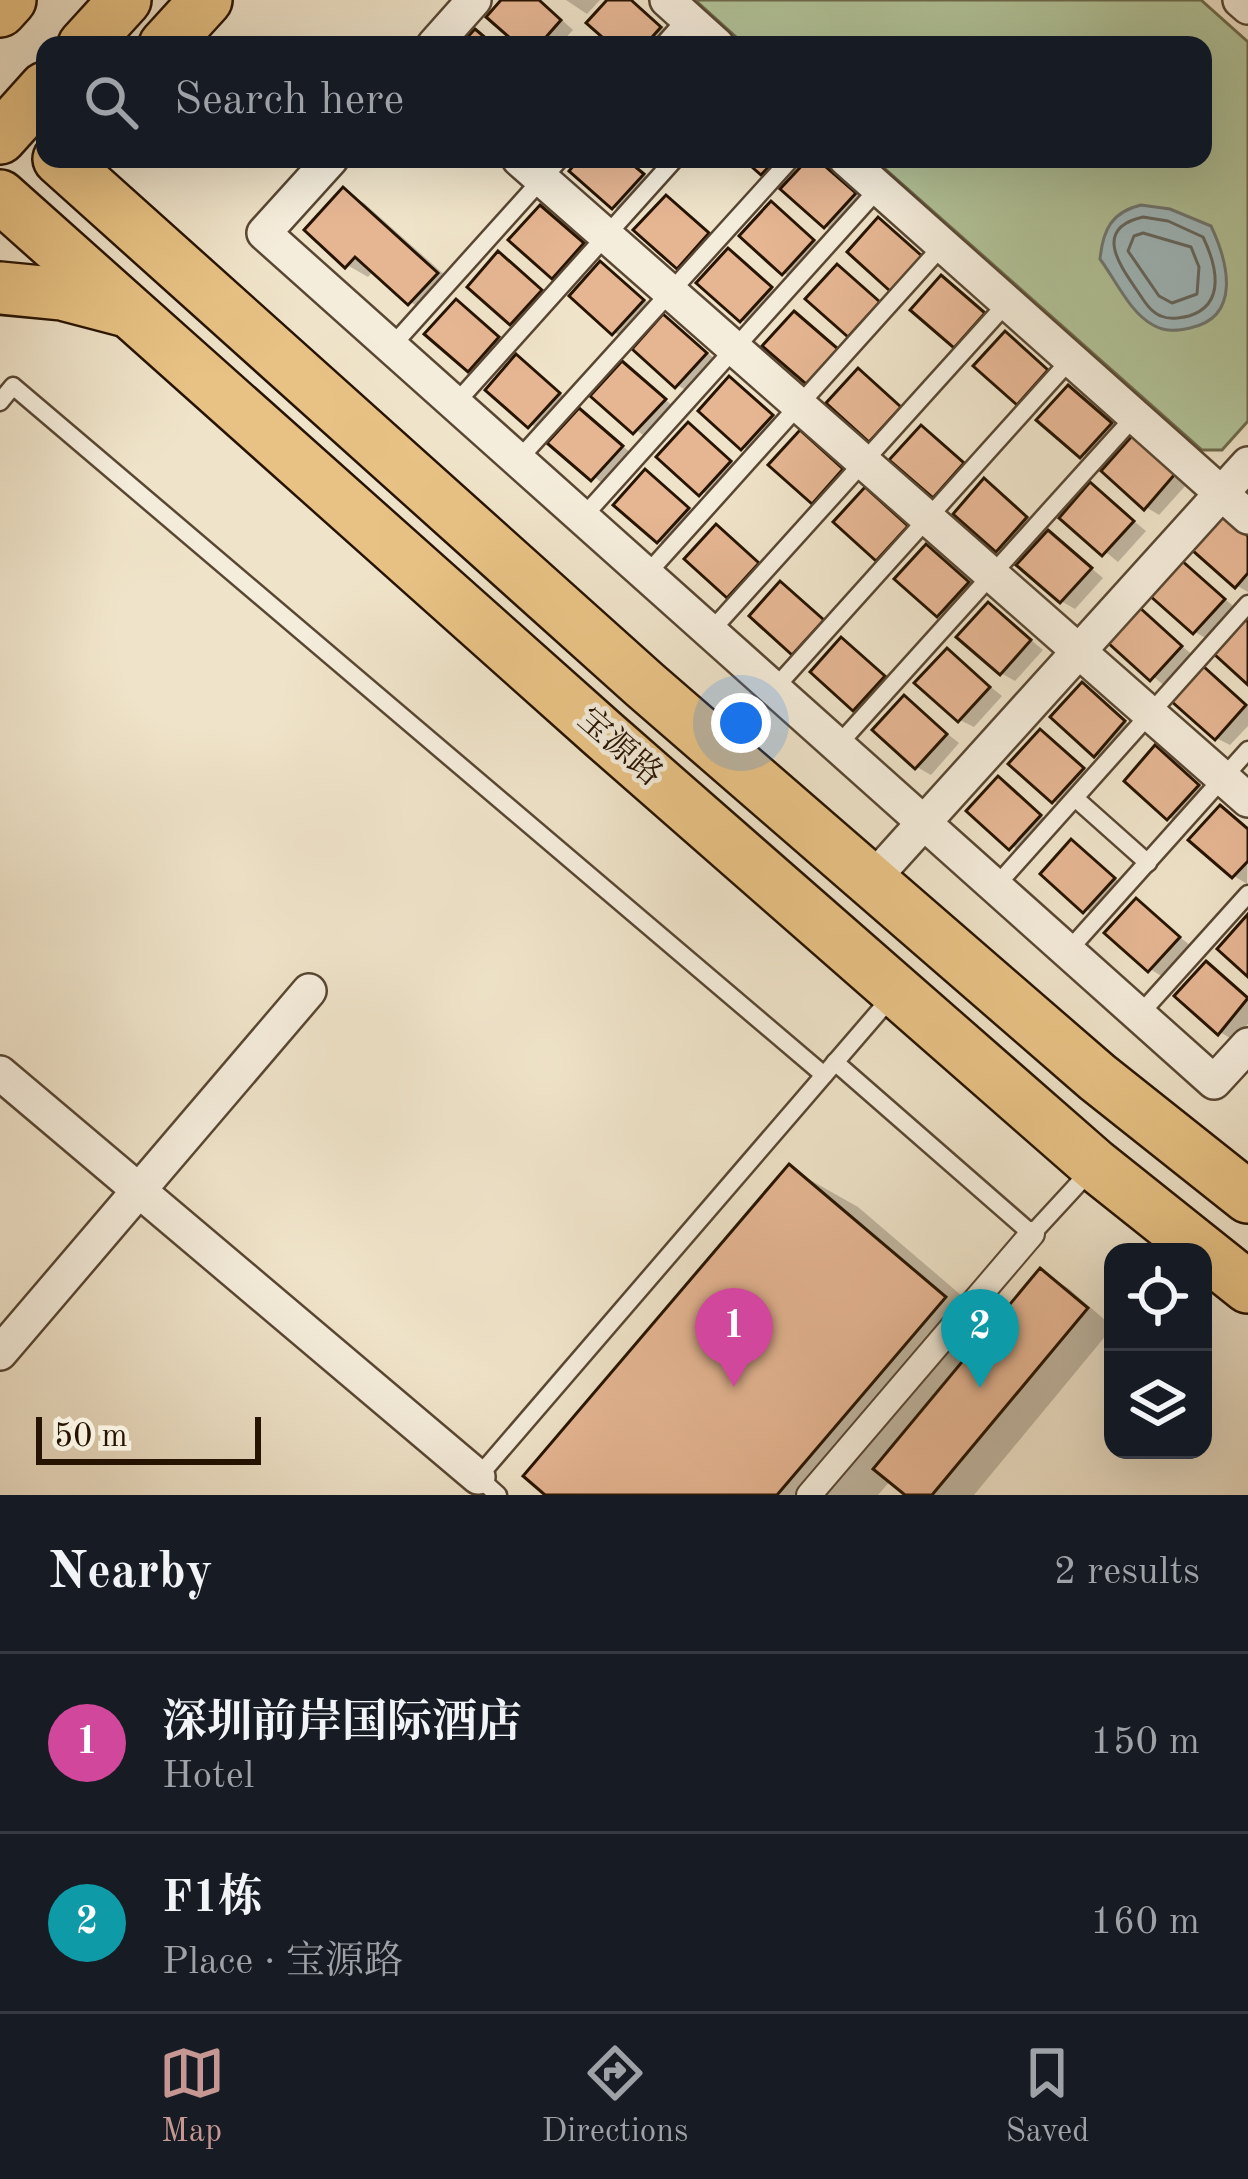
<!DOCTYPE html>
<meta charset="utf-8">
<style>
body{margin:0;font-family:"Old Standard TT","Noto Serif SC",serif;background:#242831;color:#f1f3f6}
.controls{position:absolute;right:36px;bottom:36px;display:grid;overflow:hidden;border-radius:24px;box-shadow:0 12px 48px #0002}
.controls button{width:108px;height:108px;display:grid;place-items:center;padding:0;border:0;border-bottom:3px solid #363941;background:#171b24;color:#f1f3f6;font:60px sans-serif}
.scale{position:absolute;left:36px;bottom:30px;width:225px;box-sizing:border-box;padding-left:12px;border:6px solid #271301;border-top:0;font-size:33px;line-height:42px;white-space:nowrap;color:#271301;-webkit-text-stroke:9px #f5eddc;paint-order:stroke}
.you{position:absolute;left:741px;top:723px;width:42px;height:42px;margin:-30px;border:9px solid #fff;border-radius:50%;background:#1a73e8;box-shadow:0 0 0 18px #1a73e833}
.badge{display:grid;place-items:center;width:78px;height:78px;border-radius:50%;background:#c59692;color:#fff;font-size:39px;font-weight:700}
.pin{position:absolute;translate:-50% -99px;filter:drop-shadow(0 3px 6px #0008)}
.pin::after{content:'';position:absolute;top:63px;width:42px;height:36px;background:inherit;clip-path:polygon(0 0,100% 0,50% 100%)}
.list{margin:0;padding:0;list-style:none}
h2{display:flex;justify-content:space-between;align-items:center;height:156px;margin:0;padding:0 48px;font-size:51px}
h2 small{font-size:39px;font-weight:400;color:#9ea1a6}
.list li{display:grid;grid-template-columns:78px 1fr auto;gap:36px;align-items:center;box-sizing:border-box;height:180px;padding:0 48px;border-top:3px solid #363941}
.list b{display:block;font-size:45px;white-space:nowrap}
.list p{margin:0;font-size:39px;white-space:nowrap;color:#9ea1a6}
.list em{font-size:39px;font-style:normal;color:#9ea1a6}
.icon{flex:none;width:66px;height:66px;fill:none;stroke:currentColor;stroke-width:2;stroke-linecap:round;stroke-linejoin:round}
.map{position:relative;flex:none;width:1248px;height:1495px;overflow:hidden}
.search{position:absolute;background:#171b24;box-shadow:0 12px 48px #0002;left:36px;right:36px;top:36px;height:132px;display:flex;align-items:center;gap:30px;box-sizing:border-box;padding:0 42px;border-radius:24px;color:#9ea1a6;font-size:45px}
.sheet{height:516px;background:#171b24}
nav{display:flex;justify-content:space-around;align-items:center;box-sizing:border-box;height:168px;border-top:3px solid #363941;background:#171b24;font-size:33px;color:#9ea1a6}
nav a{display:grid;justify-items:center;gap:6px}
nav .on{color:#c59692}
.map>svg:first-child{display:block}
.green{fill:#b3c59b;stroke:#6d6c4e;stroke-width:3}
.water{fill:#9fbbc1;stroke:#6f7874;stroke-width:3}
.shadow{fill:#0003}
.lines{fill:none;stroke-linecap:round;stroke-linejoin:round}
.shore{stroke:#636761;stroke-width:3}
.building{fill:#e6b693;stroke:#271301;stroke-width:3}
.service-casing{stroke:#594733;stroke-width:21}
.pedestrian-casing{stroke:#594733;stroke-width:28}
.minor-casing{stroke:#594733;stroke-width:38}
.primary-casing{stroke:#271301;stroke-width:56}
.service{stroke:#f5eddc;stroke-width:16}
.pedestrian{stroke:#f5eddc;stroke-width:24}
.minor{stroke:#f5eddc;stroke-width:33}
.primary{stroke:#e8c284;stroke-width:51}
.labels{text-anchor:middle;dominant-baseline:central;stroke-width:9;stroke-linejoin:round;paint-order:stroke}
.street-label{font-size:33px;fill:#271301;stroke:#f5eddc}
</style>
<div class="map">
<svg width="1248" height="1495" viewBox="0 0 1248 1495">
<rect width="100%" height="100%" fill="#efe3c9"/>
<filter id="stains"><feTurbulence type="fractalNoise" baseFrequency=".00167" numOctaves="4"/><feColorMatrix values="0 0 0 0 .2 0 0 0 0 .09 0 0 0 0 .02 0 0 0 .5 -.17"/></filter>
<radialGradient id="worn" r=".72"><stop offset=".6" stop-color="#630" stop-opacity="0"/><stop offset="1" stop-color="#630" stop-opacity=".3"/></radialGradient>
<!-- green -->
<polygon class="green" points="695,0 1201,0 1248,42 1248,421 1222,450 1202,450 874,159 1203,159 1203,45 745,45"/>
<!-- water -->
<path class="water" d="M 1141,205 L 1170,209 L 1211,226 C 1228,262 1242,317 1190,328 C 1177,331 1165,332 1153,325 C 1130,313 1115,279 1100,259 C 1103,229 1112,212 1141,205 Z"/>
<!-- shadow -->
<g class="shadow">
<polygon points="505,0 540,0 573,30 559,45 522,45"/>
<polygon points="566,0 600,0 587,14"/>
<polygon points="611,0 632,0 673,36 665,45 615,45"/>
<polygon points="583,159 628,159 655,184 627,215 614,207"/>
<polygon points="812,159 826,166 868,203 839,234 825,226"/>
<polygon points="343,191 364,203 457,286 431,314 410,302 374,270 368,277 347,265"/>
<polygon points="666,199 721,243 693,274 679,266"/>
<polygon points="771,205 826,249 798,281 784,273"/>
<polygon points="540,209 595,253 567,284 554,276"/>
<polygon points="728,252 783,297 755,328 742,320"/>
<polygon points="499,255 554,300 526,331 512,323"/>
<polygon points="601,264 656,309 628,340 614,332"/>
<polygon points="942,278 997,323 969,354 955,346"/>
<polygon points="456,302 511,347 483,378 470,370"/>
<polygon points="664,318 719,362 691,393 677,385"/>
<polygon points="1005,335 1060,379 1032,410 1019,402"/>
<polygon points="517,358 572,403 544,434 489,390"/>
<polygon points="622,365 677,409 649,440 594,396"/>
<polygon points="858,372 913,416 885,447 871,439"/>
<polygon points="730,380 785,424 757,455 743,447"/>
<polygon points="1069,389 1124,433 1096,464 1041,420"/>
<polygon points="580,412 635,456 607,487 552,443"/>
<polygon points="688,426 743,470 715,501 660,457"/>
<polygon points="922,429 976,473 948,504 934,496"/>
<polygon points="801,434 855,478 827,509 813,502"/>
<polygon points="1133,440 1187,484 1159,515 1146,507"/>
<polygon points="646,473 701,518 673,549 659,541"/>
<polygon points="985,482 1039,527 1011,558 998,550"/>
<polygon points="1091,486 1146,531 1118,562 1063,517"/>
<polygon points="865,491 920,536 892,567 878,559"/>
<polygon points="1237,525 1248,535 1248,592 1236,585"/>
<polygon points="716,528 771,572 743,603 729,595"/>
<polygon points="1049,533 1103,578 1075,609 1061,601"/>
<polygon points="926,547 981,592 953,623 898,578"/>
<polygon points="1182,564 1237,609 1209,640 1195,632"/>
<polygon points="781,584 836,629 808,660 794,652"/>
<polygon points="989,605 1043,650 1015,681 1001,673"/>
<polygon points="1139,611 1194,656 1166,687 1111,642"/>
<polygon points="842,641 897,685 869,716 855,708"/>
<polygon points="947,652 1002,696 974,727 960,720"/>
<polygon points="1204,670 1248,706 1248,726 1230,745 1216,738"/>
<polygon points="1083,686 1137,731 1109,762 1095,754"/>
<polygon points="904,699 959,743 931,775 917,767"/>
<polygon points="1041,733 1096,778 1068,809 1054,801"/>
<polygon points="1156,749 1211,794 1183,825 1169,817"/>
<polygon points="998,780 1053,825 1025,856 970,811"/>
<polygon points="1221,808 1248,828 1247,884 1234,876"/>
<polygon points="1072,843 1127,888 1099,919 1044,874"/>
<polygon points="1136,902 1191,946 1163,977 1150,969"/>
<polygon points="1206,965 1248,997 1248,1024 1233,1040 1220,1032"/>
<polygon points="789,1168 858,1207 996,1325 1040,1272 1068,1288 1113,1327 974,1495 909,1495 891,1480 878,1495 550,1495 527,1476"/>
</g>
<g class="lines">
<!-- shore -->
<g class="shore">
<path d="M 1143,217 L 1168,221 L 1203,237 C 1216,264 1227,304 1189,316 C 1180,318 1170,320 1161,316 C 1149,311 1143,299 1136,289 C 1118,263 1094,228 1143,217 Z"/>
<polygon points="1143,233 1191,247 1199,267 1197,294 1172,303 1159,296 1128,251 1134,236"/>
</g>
</g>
<!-- building -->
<g class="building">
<polygon points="501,0 539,0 561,20 539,45 518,45 486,17"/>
<polygon points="607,0 631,0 661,27 645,45 611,45 586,23"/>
<polygon points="475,29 494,45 460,45"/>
<polygon points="579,159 626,159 644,174 612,209 569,171"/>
<polygon points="743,159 776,159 761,175"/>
<polygon points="808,159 817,159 856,193 824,228 780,189"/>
<polygon points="343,187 438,273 408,305 355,257 345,268 304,230"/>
<polygon points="666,195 709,233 677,269 633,230"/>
<polygon points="771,201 814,240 782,275 739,236"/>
<polygon points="540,205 584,243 552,279 508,240"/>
<polygon points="878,217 922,256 890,291 847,252"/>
<polygon points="728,248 772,287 740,322 696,283"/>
<polygon points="498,251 542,290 510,325 467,287"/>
<polygon points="600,261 644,300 612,335 569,296"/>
<polygon points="837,264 880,302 848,337 805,299"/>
<polygon points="941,275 985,313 954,348 910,310"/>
<polygon points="456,299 499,337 468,372 424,334"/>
<polygon points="794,311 838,349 806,384 762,346"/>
<polygon points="663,314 707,353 675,388 632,349"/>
<polygon points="1005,331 1048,370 1017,405 973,366"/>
<polygon points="516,354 560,393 528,428 485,390"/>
<polygon points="622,361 666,399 633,434 590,396"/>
<polygon points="858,368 901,407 869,442 826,403"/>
<polygon points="729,376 773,415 741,450 698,411"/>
<polygon points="1068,385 1112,423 1080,458 1036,420"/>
<polygon points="579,408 623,446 591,481 547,443"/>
<polygon points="688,422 731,461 699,496 656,457"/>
<polygon points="921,425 964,463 933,498 889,460"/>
<polygon points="800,430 843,469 812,504 768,465"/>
<polygon points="1132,436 1175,474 1144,510 1101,471"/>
<polygon points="645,469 689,508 657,543 613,505"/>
<polygon points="984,478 1027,517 996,552 953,514"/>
<polygon points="1090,482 1134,521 1102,556 1059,518"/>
<polygon points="865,487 908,526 876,561 833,522"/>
<polygon points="1222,514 1248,536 1248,573 1235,588 1191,549"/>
<polygon points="716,524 759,563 727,598 684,559"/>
<polygon points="1048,530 1092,568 1060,603 1016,565"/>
<polygon points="926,544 969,582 937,617 894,579"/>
<polygon points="1181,560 1225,599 1193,634 1149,595"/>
<polygon points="780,581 824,620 792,655 749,616"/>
<polygon points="988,602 1031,640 1000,675 956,637"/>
<polygon points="1139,607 1182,646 1150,681 1107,642"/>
<polygon points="1245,619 1248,622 1248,685 1214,654"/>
<polygon points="841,637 885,676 853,711 810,672"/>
<polygon points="947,648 990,687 958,722 914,683"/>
<polygon points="1203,666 1246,705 1215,740 1171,701"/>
<polygon points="1082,682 1125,721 1094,757 1050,717"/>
<polygon points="904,695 947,734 915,769 872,730"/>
<polygon points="1040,729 1084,768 1052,803 1008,764"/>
<polygon points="1155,745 1199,785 1167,820 1124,781"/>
<polygon points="998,776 1041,815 1009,850 966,811"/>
<polygon points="1220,805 1248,829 1248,861 1232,878 1188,840"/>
<polygon points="1071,839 1115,878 1083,913 1040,874"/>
<polygon points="1136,898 1180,937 1148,972 1104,933"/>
<polygon points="1248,914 1248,977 1217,949"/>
<polygon points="1206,961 1248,998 1218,1035 1174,996"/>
<polygon points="789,1164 946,1297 777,1495 545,1495 523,1476"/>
<polygon points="1040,1268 1088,1308 932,1495 905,1495 873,1469"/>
</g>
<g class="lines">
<defs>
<g id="service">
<polyline points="663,45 687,18"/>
<polyline points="391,347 560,159"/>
<polyline points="0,402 13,386 824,1075"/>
<polyline points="455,404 675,159"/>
<polyline points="518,460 791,159"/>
<polyline points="582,518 879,188"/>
<polyline points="646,575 943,245"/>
<polyline points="710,632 1007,303"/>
<polyline points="774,689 1071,359"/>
<polyline points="838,745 1135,416"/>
<polyline points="1075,798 1148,863"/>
<polyline points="995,887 1248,604"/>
<polyline points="1068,951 1248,750"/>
<polyline points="1139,1015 1248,894"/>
<polyline points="835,1062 1032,1234 1090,1171"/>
<polyline points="498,1495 478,1477 894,994"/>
</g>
<polyline id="pedestrian" points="809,1495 1032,1234"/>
<g id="minor">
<polyline points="667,0 717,45"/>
<polyline points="1240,0 1248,7"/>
<polyline points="434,45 474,0"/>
<polyline points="331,159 264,233 1214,1082 1248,1045"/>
<polyline points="519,159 1248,800"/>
<polyline points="846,159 1248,517"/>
<polyline points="871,881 1248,464"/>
<polyline points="0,1073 478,1477"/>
<polyline points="0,1353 309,991"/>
</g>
<g id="primary">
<polyline points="0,11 10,0"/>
<polyline points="84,45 125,0"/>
<polyline points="165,45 206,0"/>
<polyline points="0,138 45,88"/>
<polyline points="59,159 645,685 1097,1077 1248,1197"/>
<polyline points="0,196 603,734 1095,1165 1248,1287"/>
<polyline points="0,288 62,294 123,310"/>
</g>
</defs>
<!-- service casing -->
<use href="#service" class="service-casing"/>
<!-- pedestrian casing -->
<use href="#pedestrian" class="pedestrian-casing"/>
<!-- minor casing -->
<use href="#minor" class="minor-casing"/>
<!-- primary casing -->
<use href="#primary" class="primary-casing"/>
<!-- service -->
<use href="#service" class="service"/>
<!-- pedestrian -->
<use href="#pedestrian" class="pedestrian"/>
<!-- minor -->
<use href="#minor" class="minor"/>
<!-- primary -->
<use href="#primary" class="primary"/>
</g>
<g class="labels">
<!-- street labels -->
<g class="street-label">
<text transform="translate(619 748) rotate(41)">宝源路</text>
</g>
</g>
<rect width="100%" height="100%" filter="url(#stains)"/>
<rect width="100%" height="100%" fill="url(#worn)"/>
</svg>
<div class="controls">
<button><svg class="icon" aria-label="locate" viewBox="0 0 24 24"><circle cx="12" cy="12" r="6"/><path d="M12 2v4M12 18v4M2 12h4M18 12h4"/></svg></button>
<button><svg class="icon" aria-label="layers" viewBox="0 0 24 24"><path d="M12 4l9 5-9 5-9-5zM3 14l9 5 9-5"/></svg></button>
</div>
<div class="scale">50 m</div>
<div class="you"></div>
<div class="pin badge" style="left:734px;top:1387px;background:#d1479c">1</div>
<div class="pin badge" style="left:980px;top:1388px;background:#0f9aa8">2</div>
<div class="search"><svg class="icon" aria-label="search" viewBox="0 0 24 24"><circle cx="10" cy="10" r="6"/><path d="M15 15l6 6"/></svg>Search here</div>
</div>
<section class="sheet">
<h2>Nearby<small>2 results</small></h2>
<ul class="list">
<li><span class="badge" style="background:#d1479c">1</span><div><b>深圳前岸国际酒店</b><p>Hotel</p></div><em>150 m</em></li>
<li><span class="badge" style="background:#0f9aa8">2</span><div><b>F1栋</b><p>Place · 宝源路</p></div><em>160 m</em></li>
</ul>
</section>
<nav>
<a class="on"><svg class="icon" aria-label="map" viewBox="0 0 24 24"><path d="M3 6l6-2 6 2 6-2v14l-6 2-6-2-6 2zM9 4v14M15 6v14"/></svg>Map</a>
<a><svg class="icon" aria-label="directions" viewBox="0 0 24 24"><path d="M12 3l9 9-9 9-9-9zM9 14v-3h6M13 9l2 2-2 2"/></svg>Directions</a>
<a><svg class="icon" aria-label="saved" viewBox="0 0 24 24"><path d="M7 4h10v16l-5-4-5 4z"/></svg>Saved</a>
</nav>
